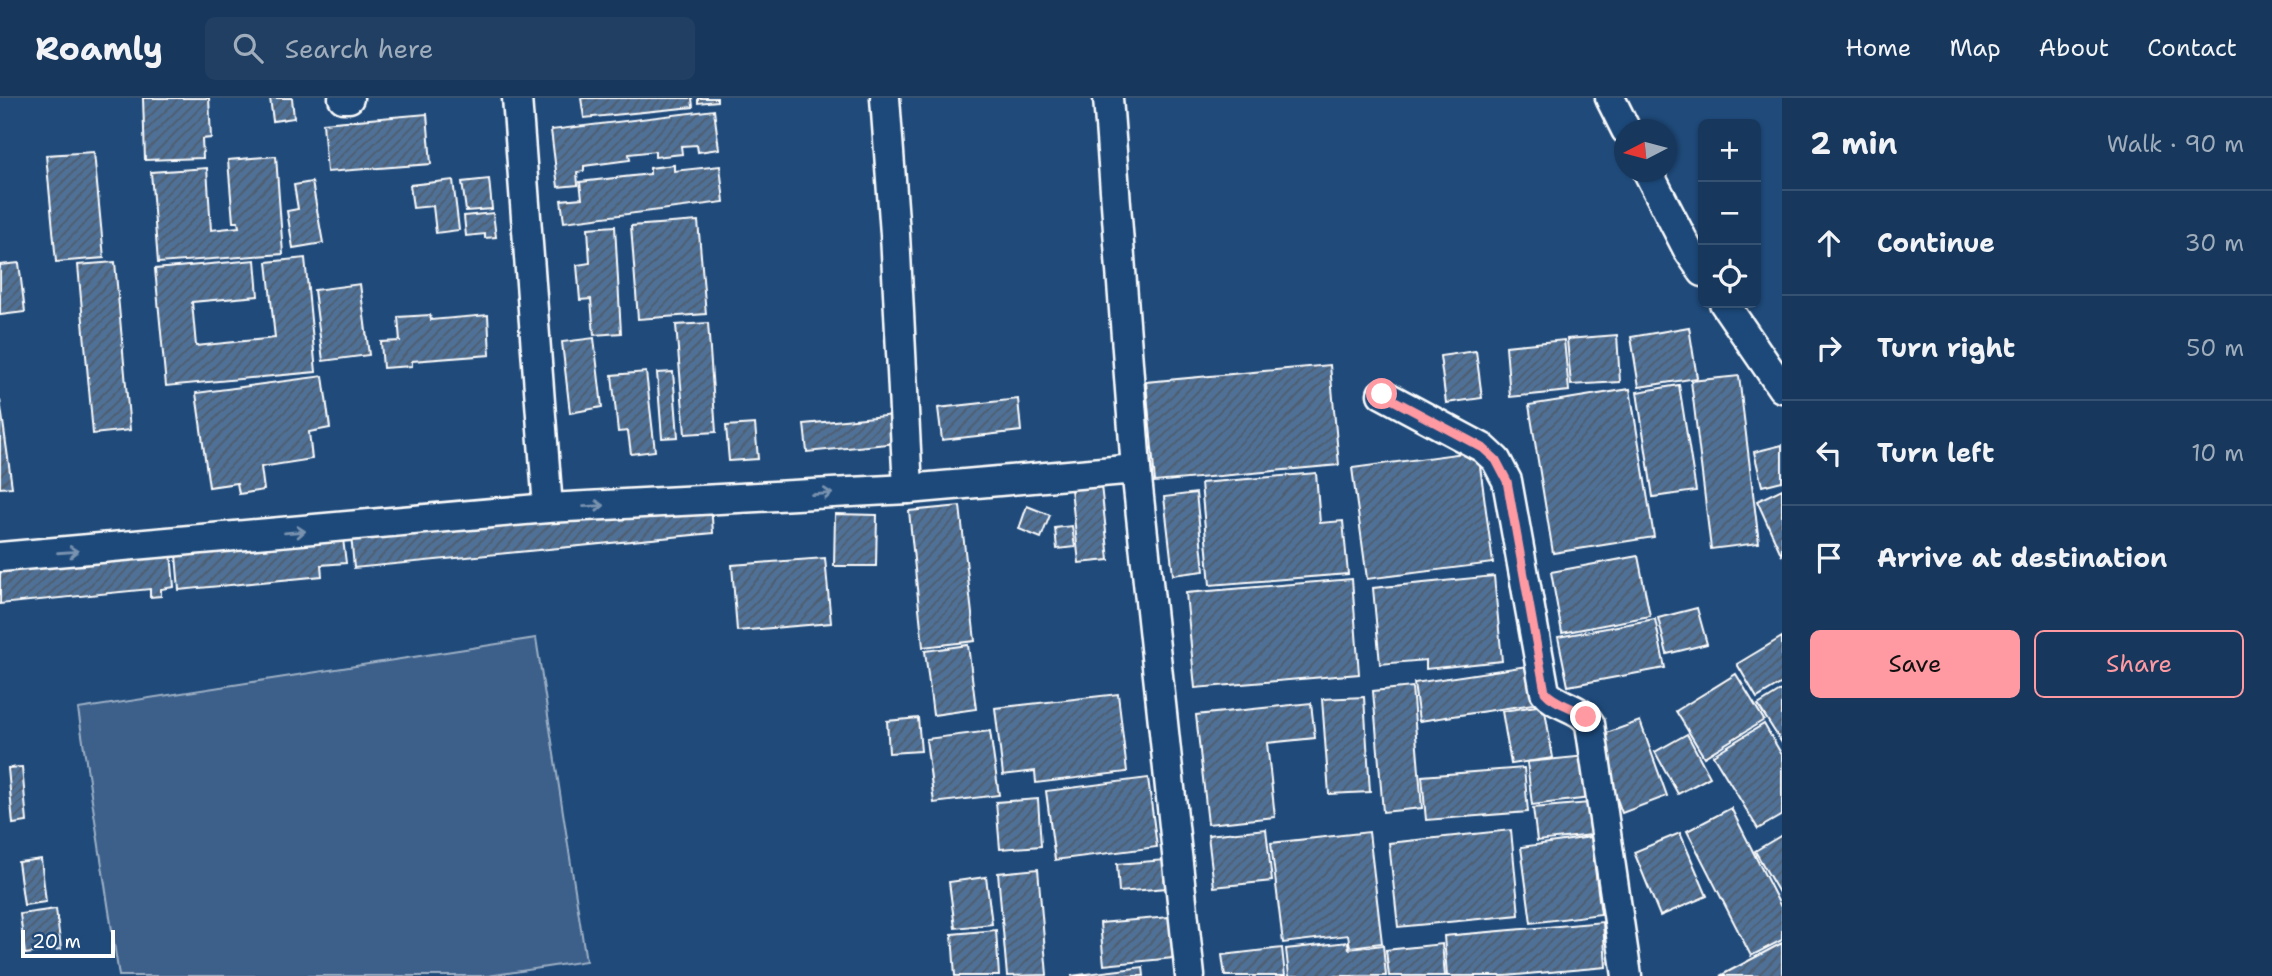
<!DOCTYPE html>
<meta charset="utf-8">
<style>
body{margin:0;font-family:"Shantell Sans",sans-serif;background:#203f62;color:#f1f3f6}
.controls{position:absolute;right:21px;top:21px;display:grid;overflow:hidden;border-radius:10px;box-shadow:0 2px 5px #0004}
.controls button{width:63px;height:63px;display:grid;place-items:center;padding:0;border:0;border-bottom:2px solid #365272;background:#17385c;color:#f1f3f6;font:35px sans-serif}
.compass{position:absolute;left:1614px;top:21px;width:63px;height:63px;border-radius:50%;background:#17385c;box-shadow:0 2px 5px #0004;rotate:264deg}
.scale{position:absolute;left:21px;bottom:18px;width:94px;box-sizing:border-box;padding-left:7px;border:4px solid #fff;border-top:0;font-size:19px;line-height:24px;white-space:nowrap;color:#fff;-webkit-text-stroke:5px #1f4a7a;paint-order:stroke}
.stop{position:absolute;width:21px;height:21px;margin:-16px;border:5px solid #ff9aa2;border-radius:50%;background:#fff}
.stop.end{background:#ff9aa2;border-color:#fff;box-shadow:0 2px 7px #0008}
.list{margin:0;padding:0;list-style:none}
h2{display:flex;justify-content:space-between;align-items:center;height:91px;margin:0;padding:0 28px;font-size:30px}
h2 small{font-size:23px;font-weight:400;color:#9eacbb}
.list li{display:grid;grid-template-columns:46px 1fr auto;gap:21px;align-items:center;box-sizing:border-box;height:105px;padding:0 28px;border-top:2px solid #365272}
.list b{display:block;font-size:26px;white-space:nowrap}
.list em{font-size:23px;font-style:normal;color:#9eacbb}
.actions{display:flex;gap:14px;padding:21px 28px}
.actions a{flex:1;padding:16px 0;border:2px solid #ff9aa2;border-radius:10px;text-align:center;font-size:24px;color:#ff9aa2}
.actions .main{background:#ff9aa2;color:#111}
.icon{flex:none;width:38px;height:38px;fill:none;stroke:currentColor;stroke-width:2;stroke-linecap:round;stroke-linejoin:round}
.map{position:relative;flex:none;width:1782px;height:878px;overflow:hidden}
header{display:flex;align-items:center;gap:42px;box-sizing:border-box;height:98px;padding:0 35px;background:#17385c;border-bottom:2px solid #365272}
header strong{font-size:33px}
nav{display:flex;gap:38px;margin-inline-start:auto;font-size:24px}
.search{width:490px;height:63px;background:#203f62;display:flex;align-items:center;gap:18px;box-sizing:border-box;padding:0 24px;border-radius:10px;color:#9eacbb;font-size:26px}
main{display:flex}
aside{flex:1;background:#17385c}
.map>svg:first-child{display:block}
.pitch{fill:#3c618b;stroke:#9eb0c5;stroke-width:2}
.building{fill:url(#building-hatch);stroke:#fff;stroke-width:2}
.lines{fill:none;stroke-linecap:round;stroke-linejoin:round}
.minor-casing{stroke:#fff;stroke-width:33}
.minor{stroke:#1f4a7a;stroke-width:28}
.oneway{stroke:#7992af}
.route{stroke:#ff9aa2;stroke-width:9}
</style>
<header>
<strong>Roamly</strong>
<div class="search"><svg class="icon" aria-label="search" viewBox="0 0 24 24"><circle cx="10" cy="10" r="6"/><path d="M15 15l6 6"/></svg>Search here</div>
<nav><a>Home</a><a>Map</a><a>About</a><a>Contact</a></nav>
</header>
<main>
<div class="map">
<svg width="1782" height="878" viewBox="0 0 1782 878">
<defs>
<pattern id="building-hatch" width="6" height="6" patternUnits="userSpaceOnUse" patternTransform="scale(1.75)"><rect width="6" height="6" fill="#507197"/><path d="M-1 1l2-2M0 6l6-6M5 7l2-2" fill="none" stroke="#4e5b6a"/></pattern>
</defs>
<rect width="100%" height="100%" fill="#1f4a7a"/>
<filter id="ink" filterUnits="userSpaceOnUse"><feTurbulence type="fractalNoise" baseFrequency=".0143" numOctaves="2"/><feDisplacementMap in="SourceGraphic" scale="14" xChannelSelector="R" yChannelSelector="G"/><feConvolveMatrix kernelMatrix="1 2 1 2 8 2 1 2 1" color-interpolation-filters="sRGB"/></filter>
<g filter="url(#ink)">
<!-- pitch -->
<polygon class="pitch" points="536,540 586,863 488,878 119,878 78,611"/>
<!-- building -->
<g class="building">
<polygon points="143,0 209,0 211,40 202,41 203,60 145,62"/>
<polygon points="270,0 292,0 294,20 273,23"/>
<polygon points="581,0 692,0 693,9 584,20"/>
<polygon points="698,0 717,0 717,3 698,5"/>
<polygon points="714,12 719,51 698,54 697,47 681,48 682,56 655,59 655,53 629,56 630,62 584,68 584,73 577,74 578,87 558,89 551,32"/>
<polygon points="427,16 431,66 327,74 323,25"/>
<polygon points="94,54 104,160 56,164 46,57"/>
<polygon points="276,58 283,156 158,165 151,74 207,70 211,132 239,129 238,124 233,124 228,62"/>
<polygon points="674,67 674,73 720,68 724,104 564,124 561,102 582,100 580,84 650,76 650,70"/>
<polygon points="489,81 492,111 466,113 462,84"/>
<polygon points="453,82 459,132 436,135 433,108 413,110 410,87"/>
<polygon points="312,84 323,145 293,150 287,113 298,111 294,87"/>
<polygon points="493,115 496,139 485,140 485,136 466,138 464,118"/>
<polygon points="698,123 706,216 638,221 631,128"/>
<polygon points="615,128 621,235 594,237 591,201 580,202 577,167 590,165 588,130"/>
<polygon points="305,160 316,274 166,288 155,171 255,162 258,198 192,204 196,248 275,240 267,164"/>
<polygon points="115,164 130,332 93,336 78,167"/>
<polygon points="19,165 25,214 0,217 0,167"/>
<polygon points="360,186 369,257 323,263 314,192"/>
<polygon points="430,217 431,222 488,217 490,257 412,263 412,268 383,270 381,244 400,243 398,219"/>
<polygon points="708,225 716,334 685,336 676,227"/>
<polygon points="1689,229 1697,280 1639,289 1631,239"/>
<polygon points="1617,237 1620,284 1571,287 1567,241"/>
<polygon points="594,240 602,309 570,315 562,244"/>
<polygon points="1564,242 1569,293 1510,299 1506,248"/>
<polygon points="1476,253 1482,300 1446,305 1440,258"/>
<polygon points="1330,267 1339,367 1155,384 1146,284"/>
<polygon points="646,274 655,353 631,356 628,333 618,334 612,277"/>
<polygon points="673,274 678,339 662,340 657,275"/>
<polygon points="323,278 330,330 309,334 312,361 261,369 264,392 239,396 237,385 209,389 196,295"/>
<polygon points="1739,278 1759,445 1711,451 1691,283"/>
<polygon points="1679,287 1696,393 1653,399 1637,294"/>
<polygon points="1630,291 1654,439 1553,455 1529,307"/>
<polygon points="1018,301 1021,333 942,342 938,310"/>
<polygon points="0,302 12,389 0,390"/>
<polygon points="894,317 897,345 807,354 804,326"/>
<polygon points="755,326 758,361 729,363 726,328"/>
<polygon points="1782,347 1782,383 1762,388 1754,354"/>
<polygon points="1478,353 1493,465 1367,481 1352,370"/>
<polygon points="1316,375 1320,425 1343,423 1348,476 1210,487 1201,385"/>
<polygon points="1101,387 1109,462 1079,465 1071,391"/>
<polygon points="1782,391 1782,458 1757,403"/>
<polygon points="1196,395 1204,473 1173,477 1164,399"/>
<polygon points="711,405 713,435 354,470 351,436"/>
<polygon points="960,408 975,543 923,549 909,413"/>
<polygon points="1027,408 1050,417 1041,440 1019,431"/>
<polygon points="835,416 877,417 876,468 834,468"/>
<polygon points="1072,428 1075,449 1057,451 1055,430"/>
<polygon points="343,441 346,465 321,467 322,478 179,492 176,457"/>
<polygon points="171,455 174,489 161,491 161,498 150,499 150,491 0,506 0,471"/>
<polygon points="1638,458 1650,518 1562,535 1551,474"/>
<polygon points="825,460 831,525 737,533 732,467"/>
<polygon points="1494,478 1502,563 1426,571 1426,562 1380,566 1373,490"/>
<polygon points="1352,481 1359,576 1195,590 1186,495"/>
<polygon points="1697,510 1707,546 1667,556 1658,520"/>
<polygon points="1655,521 1665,570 1568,588 1558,539"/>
<polygon points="1782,539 1782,585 1757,600 1737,566"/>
<polygon points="968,547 976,611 933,617 925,553"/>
<polygon points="1534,567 1540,605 1419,623 1414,585"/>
<polygon points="1736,576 1764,622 1704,659 1676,613"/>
<polygon points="1412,589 1422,710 1383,714 1373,593"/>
<polygon points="1782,592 1782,645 1758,607"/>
<polygon points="1118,596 1127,674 1036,685 1035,673 1003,677 995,610"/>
<polygon points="1364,599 1370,694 1329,696 1322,601"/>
<polygon points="1311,605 1315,640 1267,645 1275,719 1208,726 1196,617"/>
<polygon points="1544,607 1553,660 1511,666 1502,613"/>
<polygon points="918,620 921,653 889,655 887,623"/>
<polygon points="1640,623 1667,698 1622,715 1595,639"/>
<polygon points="1764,626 1782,657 1782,717 1758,731 1713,657"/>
<polygon points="990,633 999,697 934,705 926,641"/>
<polygon points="1687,636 1710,679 1678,696 1655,654"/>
<polygon points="1586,658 1590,700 1532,707 1527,664"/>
<polygon points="22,669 27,724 13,726 8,670"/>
<polygon points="1524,670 1528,714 1426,722 1422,678"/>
<polygon points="1148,680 1157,749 1055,762 1046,693"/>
<polygon points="1038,701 1041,748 1000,751 996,704"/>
<polygon points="1589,705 1592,737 1537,743 1533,710"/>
<polygon points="1731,710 1782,811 1782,842 1751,858 1687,733"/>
<polygon points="1266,731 1272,783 1214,789 1208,737"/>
<polygon points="1511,732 1519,817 1398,829 1389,745"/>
<polygon points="1369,734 1382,845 1350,849 1348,837 1283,845 1271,745"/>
<polygon points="1680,735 1707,798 1660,818 1634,754"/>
<polygon points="1782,737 1782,800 1755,753"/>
<polygon points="1591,739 1601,816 1531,825 1521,749"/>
<polygon points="41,761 46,804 24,807 18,764"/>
<polygon points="1165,762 1167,790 1119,794 1117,766"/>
<polygon points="1038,771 1047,877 1007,878 998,775"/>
<polygon points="986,779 992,826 955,830 949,784"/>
<polygon points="56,811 61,851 25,856 20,816"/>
<polygon points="1169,819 1173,860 1104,867 1100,825"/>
<polygon points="1603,824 1606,869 1505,878 1447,878 1444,838"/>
<polygon points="996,832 999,878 955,878 952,836"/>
<polygon points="1348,844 1349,851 1383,847 1386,878 1289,878 1286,851"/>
<polygon points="1782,845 1782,878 1720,878"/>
<polygon points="1442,846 1445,878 1389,878 1386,852"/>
<polygon points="1282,850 1285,878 1225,878 1222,857"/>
<polygon points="1143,869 1144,878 1071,878"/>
</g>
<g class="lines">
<defs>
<g id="minor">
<polyline points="343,0 349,0"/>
<polyline points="517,0 548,410"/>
<polyline points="885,0 895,136 908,391"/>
<polyline points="1108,0 1136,371"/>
<polyline points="1610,0 1626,32"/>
<polyline points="1648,74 1688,152 1703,174"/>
<polyline points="1724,205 1782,290"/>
<path d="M 1382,296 L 1483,350 L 1496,362 L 1507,383 L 1545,594 C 1557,609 1580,608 1590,626 L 1627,878"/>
<polyline points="0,459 548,410 908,391 1136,371 1190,878"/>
</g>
</defs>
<!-- minor casing -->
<use href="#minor" class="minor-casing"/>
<!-- minor -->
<use href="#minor" class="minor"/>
</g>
<!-- one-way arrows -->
<defs><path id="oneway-shaft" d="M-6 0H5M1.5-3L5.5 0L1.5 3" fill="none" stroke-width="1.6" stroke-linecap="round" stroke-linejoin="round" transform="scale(1.75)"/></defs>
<g class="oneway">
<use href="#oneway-shaft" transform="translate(822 396) rotate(-3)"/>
<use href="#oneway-shaft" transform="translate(594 408) rotate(-3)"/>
<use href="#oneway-shaft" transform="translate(295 434) rotate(-5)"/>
<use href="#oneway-shaft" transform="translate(68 454) rotate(-4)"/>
</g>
</g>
<g class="lines" filter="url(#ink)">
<!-- route -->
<path class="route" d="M 1382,296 L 1483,350 L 1496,362 L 1507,383 L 1545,594 C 1556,607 1574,608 1586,619"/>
</g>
</svg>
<div class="controls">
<button>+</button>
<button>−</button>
<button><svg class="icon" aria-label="locate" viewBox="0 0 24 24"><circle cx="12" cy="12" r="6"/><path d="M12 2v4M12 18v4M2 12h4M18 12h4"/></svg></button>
</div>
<svg class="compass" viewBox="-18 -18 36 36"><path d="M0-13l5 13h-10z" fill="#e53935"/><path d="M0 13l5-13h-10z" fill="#9eacbb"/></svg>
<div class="scale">20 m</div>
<div class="stop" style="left:1382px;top:296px"></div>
<div class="stop end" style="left:1586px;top:619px"></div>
</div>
<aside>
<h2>2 min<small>Walk · 90 m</small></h2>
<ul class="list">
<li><svg class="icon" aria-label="ahead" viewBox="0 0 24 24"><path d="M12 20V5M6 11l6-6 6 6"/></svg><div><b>Continue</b></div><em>30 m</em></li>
<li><svg class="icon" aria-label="right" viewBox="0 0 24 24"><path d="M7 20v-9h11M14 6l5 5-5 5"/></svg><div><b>Turn right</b></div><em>50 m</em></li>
<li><svg class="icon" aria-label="left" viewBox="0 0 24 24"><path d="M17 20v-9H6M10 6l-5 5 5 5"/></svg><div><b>Turn left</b></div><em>10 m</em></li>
<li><svg class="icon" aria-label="arrive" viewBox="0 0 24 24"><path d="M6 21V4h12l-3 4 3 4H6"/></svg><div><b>Arrive at destination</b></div></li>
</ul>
<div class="actions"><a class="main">Save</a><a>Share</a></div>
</aside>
</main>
